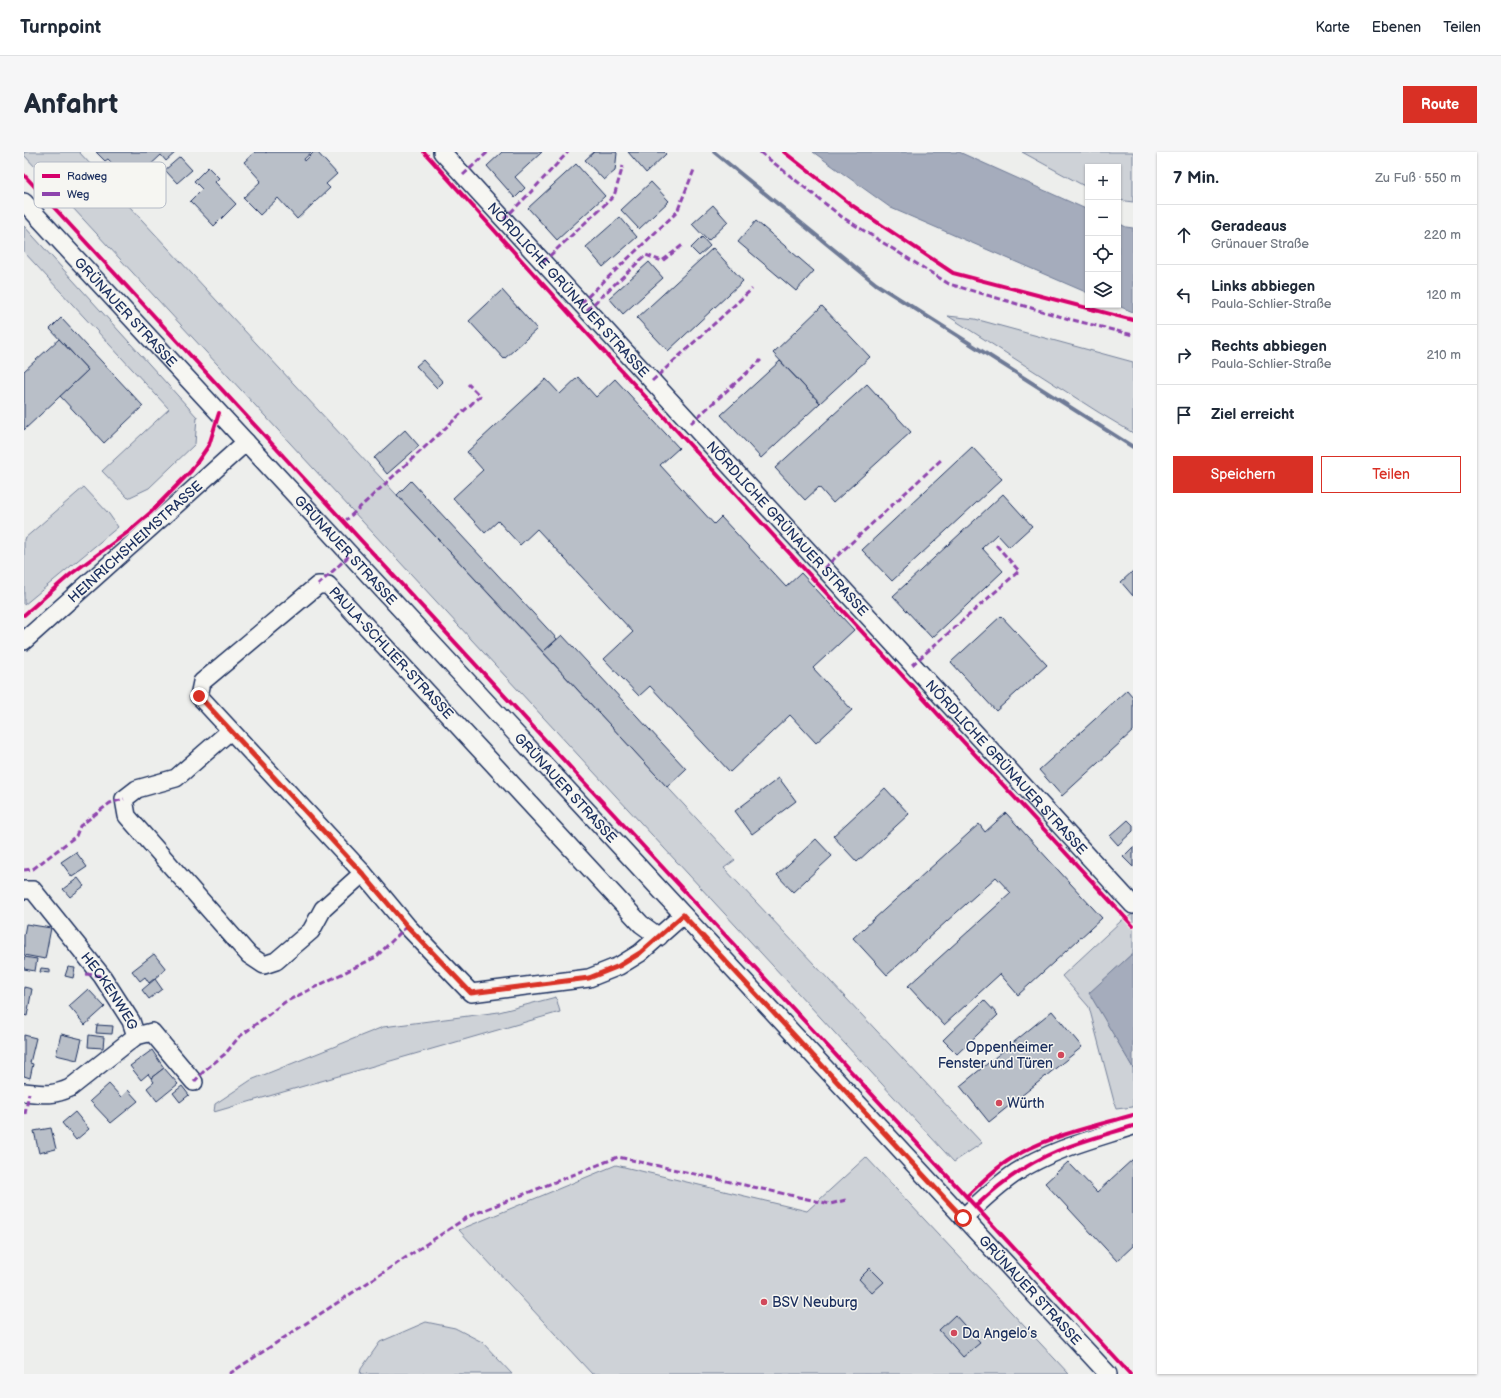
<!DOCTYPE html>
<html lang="de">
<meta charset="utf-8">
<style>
body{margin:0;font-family:"Balsamiq Sans",sans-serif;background:#f6f6f7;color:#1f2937}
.controls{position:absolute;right:12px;top:12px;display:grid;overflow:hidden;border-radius:0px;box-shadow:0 1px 3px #0004}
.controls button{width:36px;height:36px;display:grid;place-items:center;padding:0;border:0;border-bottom:1px solid #e0e1e3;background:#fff;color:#1f2937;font:20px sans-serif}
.stop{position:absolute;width:12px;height:12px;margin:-9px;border:3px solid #d93025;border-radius:50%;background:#fff}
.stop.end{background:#d93025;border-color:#fff;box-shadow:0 1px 4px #0008}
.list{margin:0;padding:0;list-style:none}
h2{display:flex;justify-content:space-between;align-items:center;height:52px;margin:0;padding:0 16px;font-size:17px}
h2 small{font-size:13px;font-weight:400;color:#747a83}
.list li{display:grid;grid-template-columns:26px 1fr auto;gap:12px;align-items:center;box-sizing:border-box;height:60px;padding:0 16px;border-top:1px solid #e0e1e3}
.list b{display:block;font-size:15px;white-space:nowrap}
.list p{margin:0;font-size:13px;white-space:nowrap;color:#747a83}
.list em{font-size:13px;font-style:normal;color:#747a83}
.actions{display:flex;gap:8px;padding:12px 16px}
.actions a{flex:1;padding:9px 0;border:1px solid #d93025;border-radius:0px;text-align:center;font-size:14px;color:#d93025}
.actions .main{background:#d93025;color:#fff}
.icon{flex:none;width:22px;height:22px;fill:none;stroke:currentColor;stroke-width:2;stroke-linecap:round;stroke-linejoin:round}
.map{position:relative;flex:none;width:1109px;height:1222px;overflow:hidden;border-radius:0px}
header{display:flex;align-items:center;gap:24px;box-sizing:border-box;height:56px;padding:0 20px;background:#fff;border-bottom:1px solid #e0e1e3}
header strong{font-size:19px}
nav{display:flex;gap:22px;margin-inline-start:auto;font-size:14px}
.intro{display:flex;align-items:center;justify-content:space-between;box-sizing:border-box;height:96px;padding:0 24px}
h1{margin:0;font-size:28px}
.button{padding:10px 18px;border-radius:0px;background:#d93025;color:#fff;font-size:14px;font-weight:700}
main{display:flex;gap:24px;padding:0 24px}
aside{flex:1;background:#fff;border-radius:0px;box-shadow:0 1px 3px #0004}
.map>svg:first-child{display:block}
.green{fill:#ced2d7;stroke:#74809a}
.water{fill:#a5acbc;stroke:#6e7a96}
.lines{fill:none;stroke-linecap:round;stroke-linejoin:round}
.stream{stroke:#6e7a96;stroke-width:4}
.building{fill:#b9bfc8;stroke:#1b2f5e}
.minor-casing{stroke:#1b2f5e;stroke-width:20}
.minor{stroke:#f6f6f2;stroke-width:17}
.quiet{stroke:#8e44ad;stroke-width:3;stroke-dasharray:6 3;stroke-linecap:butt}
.cycleway-casing{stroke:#f6f6f2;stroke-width:6}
.cycleway{stroke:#d6006c;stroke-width:4}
.route{stroke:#d93025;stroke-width:5}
.poi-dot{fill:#d1495b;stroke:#f6f6f2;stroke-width:1.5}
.labels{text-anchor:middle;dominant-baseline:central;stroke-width:3;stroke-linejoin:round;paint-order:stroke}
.street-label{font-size:14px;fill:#1b2f5e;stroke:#f6f6f2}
.poi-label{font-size:14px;fill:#1b2f5e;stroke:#f6f6f2;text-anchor:start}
.key{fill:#f6f6f2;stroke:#b4bac6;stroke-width:1}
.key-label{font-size:11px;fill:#1b2f5e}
</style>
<header>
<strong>Turnpoint</strong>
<nav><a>Karte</a><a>Ebenen</a><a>Teilen</a></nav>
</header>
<div class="intro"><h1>Anfahrt</h1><a class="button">Route</a></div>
<main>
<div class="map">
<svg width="1109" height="1222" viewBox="0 0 1109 1222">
<rect width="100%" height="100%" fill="#edeeec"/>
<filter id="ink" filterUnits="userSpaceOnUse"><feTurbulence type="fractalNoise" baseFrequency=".025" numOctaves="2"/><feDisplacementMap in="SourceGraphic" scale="8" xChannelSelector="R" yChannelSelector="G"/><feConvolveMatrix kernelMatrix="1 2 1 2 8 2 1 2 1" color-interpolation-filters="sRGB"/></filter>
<g filter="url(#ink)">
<!-- green -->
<g class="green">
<polygon points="0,0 55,0 711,708 700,716 958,991 930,1010 0,3"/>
<polygon points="998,0 1109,0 1109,50 1094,48 1094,15 1064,15 1064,36"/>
<polygon points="0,74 173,265 171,292 125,336 104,346 78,319 145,257 0,100"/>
<polygon points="924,164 951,167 1109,210 1109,281 1074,260"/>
<polygon points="60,335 85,362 94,375 0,453 0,387"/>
<polygon points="1109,762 1109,801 1066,841 1109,916 1109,955 1092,957 1065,855 1038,824 1097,769"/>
<polygon points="532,845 536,860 190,960 191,952 227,928 359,875 475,860"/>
<polygon points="842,1005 1045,1222 568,1222 435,1078 592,1013 783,1059"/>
<polygon points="402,1170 431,1176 458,1190 488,1222 336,1222 337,1217 356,1190"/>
</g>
<!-- water -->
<g class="water">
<polygon points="789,0 935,0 1064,58 1064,141 867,56"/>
<polygon points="1094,71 1102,75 1109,76 1109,160 1092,153 1094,153"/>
<polygon points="1109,801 1109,916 1065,841"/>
</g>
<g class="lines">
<!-- stream -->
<polyline class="stream" points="690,0 852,132 1109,295"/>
</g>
<!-- building -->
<g class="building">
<polygon points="72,0 152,0 142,9 137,3 107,31 84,7 81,9"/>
<polygon points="231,0 241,0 242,1 243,0 288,0 280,7 281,9 290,0 293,0 313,22 302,32 306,36 273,67 254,46 236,63 219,46 237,29 220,10"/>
<polygon points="478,0 518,0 491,25 501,36 491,46 463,14"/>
<polygon points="570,0 592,0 593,1 591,19 580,28 561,8"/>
<polygon points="604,0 640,0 642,2 622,21"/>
<polygon points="156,5 168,18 153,31 141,18"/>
<polygon points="552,12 581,44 533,88 504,56"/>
<polygon points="184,15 195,26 191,30 212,52 190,74 166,49 178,37 170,29"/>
<polygon points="627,30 645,49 615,77 597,58"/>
<polygon points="689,53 704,70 684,89 668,72"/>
<polygon points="596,65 613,85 579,115 562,95"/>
<polygon points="732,69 790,119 772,139 714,90"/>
<polygon points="678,85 686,94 675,104 667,96"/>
<polygon points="689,96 719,129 644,199 613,166"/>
<polygon points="625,110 639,126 599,162 585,146"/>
<polygon points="478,138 513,177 480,207 445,169"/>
<polygon points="798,154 846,205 796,251 749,201"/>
<polygon points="37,166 119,254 80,291 36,244 64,218 26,177"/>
<polygon points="35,187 64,218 0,278 0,219"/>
<polygon points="399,208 419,230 413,236 392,214"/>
<polygon points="756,209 796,251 737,306 697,263"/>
<polygon points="554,225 572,245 591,227 655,296 636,313 690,372 697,365 762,435 777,421 830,478 789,516 828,558 792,591 766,563 706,620 626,534 615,544 580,507 609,480 513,377 496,393 474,369 461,381 429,346 459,318 443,300 522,227 536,242"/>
<polygon points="843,232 887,280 809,351 795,335 781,348 751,316"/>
<polygon points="381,278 395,294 363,322 350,306"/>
<polygon points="948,295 978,327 868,429 838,398"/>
<polygon points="387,329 533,487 519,500 373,343"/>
<polygon points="979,342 1008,374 985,395 973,382 958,396 979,419 908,486 869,444"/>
<polygon points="1109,419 1109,444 1097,430"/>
<polygon points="977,464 1023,513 972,559 927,510"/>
<polygon points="538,483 662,617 643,635 519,500"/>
<polygon points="1103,538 1109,545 1109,579 1038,644 1015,618"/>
<polygon points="755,626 772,649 728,682 711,659"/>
<polygon points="861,636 885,662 833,710 809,684"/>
<polygon points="982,661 1078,766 994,843 976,822 920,873 884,834 987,741 972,725 863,823 829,786 955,672 961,680"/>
<polygon points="1104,668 1109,673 1109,679 1094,693 1086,684"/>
<polygon points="792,687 808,704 769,740 753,723"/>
<polygon points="1109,695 1109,715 1099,705"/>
<polygon points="52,700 63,715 48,725 37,710"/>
<polygon points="54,726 60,734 46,745 39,737"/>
<polygon points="2,772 27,776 21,807 0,803 0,783"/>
<polygon points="130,802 142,817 125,831 121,825 116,829 108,819"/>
<polygon points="0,805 13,807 11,819 0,817"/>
<polygon points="44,815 51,816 49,826 41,824"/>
<polygon points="17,816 26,817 26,821 16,820"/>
<polygon points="131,827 138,837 125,847 118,838"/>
<polygon points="0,835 8,837 3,864 0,863"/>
<polygon points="64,837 81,855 61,873 45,854"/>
<polygon points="960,848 974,863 933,902 919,888"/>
<polygon points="1028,859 1058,895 965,970 936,934"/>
<polygon points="73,873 89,874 88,882 72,881"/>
<polygon points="37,882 58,887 53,908 32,903"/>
<polygon points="0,883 12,886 6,911 9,912 6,926 0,924"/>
<polygon points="65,883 80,885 79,896 64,895"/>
<polygon points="128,898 140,916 127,926 124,922 117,928 106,914"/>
<polygon points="140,916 154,932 133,949 123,936 130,930 127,926"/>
<polygon points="85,932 97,945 104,938 114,949 87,971 66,949"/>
<polygon points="158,934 165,943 156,950 149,941"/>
<polygon points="51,960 65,977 52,988 38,971"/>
<polygon points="27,976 32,997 15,1001 10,979"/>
<polygon points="1109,1007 1109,1094 1093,1109 1021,1031 1044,1010 1073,1040"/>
<polygon points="846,1116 860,1130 848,1141 835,1127"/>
<polygon points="931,1163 956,1191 939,1205 915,1178"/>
</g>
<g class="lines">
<defs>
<g id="minor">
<path id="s1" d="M 418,0 L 1109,753"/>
<path id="s2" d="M 0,50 L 1084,1222"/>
<path id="s3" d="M 0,489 L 222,290"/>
<polyline points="206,579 152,626 113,637 100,647 103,664 225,803 240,813 252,809 287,779 299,757 339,721"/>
<path id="s4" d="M 0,738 L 9,738 L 78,824 L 107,869 L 112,884 L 46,936 C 29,944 19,942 0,940"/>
<polyline points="635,785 617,772 304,433 294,433 178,530 175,544 339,721 383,774 447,841 565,826 595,814 616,801 659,763"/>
<polyline points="112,884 128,880 170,930"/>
<path d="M 939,1066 C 956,1050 973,1033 993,1020 C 1028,997 1070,987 1109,974"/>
</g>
</defs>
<!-- minor casing -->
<use href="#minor" class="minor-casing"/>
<!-- minor -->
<use href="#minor" class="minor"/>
<!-- quiet -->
<g class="quiet">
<polyline points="736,0 818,65 925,132 1045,167 1109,183"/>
<polyline points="439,23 464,0"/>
<polyline points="480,67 505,42 544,0"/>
<polyline points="519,110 590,44 599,14"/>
<polyline points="557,151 653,60 670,18"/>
<polyline points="563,158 622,103 638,109 660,92"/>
<polyline points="628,229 728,137"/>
<polyline points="667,271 737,208"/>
<polyline points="320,370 456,244 444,232"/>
<polyline points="800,416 918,307"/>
<polyline points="294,433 327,402"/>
<polyline points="888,513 995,419 972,393"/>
<polyline points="0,718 9,717 52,684 56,674 86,651 100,647"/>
<polyline points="62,822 78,824"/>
<polyline points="170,930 181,918 201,902 215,885 261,850 352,805 383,774"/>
<polyline points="1,962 5,941"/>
<polyline points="205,1222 445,1064 594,1005 806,1052 822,1048"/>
</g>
<defs>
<g id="cycleway">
<polyline points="400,0 561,179 1109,774"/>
<polyline points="760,0 829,54 929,121 1109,168"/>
<polyline points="0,23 1106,1222"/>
<polyline points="0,463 47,422 104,380 126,361 167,319 185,293 195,261"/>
<path d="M 943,1044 C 955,1033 968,1019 982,1010 C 1018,985 1068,975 1109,963"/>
<path d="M 952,1054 C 975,1032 1002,1012 1033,999 C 1057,989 1084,982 1109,974"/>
</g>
</defs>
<!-- cycleway casing -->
<use href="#cycleway" class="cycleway-casing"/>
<!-- cycleway -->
<use href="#cycleway" class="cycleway"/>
</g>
</g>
<g class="lines" filter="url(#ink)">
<!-- route -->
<polyline class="route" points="175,544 339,722 383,774 447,841 565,826 595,814 616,801 659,763 939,1066"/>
</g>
<!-- markers -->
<g class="poi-dot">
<circle cx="1037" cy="903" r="4"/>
<circle cx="975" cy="951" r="4"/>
<circle cx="740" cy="1150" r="4"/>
<circle cx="930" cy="1181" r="4"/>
</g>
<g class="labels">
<!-- street labels -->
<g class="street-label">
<text stroke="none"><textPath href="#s1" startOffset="187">NÖRDLICHE GRÜNAUER STRASSE</textPath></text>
<text stroke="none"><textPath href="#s2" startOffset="150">GRÜNAUER STRASSE</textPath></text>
<text stroke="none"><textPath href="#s1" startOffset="511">NÖRDLICHE GRÜNAUER STRASSE</textPath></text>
<text stroke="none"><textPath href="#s3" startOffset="149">HEINRICHSHEIMSTRASSE</textPath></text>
<text stroke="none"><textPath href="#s2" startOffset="474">GRÜNAUER STRASSE</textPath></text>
<text transform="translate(367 501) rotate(47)">PAULA-SCHLIER-STRASSE</text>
<text stroke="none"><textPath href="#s1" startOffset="835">NÖRDLICHE GRÜNAUER STRASSE</textPath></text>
<text stroke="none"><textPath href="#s2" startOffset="798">GRÜNAUER STRASSE</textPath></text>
<text stroke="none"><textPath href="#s4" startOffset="136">HECKENWEG</textPath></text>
<text stroke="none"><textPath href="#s2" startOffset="1482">GRÜNAUER STRASSE</textPath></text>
</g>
<!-- poi labels -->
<g class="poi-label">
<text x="1029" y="895" text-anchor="end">Oppenheimer<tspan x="1029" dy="16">Fenster und Türen</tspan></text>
<text x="983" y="951">Würth</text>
<text x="748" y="1150">BSV Neuburg</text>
<text x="938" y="1181">Da Angelo’s</text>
</g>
</g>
<!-- legend -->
<rect x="10" y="10" width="132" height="46" rx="6" class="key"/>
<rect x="18" y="22" width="18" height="4" fill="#d6006c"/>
<rect x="18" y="40" width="18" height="4" fill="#8e44ad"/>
<g class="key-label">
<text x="43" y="28">Radweg</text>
<text x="43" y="46">Weg</text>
</g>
</svg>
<div class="controls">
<button>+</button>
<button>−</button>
<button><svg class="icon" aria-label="locate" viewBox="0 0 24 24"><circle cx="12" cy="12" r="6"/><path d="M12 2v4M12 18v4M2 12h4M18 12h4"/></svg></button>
<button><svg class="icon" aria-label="layers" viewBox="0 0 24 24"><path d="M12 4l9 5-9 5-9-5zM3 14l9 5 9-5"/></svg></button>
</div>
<div class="stop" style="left:939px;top:1066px"></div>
<div class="stop end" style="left:175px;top:544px"></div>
</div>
<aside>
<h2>7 Min.<small>Zu Fuß · 550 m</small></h2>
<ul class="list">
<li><svg class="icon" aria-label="ahead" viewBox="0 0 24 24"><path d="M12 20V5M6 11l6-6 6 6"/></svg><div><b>Geradeaus</b><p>Grünauer Straße</p></div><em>220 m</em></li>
<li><svg class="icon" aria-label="left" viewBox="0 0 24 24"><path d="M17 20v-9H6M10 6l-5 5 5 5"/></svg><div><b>Links abbiegen</b><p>Paula-Schlier-Straße</p></div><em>120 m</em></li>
<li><svg class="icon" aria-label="right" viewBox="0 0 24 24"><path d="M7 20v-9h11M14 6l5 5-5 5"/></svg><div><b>Rechts abbiegen</b><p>Paula-Schlier-Straße</p></div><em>210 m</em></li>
<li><svg class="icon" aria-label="arrive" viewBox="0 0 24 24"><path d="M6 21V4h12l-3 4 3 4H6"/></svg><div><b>Ziel erreicht</b></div></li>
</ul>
<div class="actions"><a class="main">Speichern</a><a>Teilen</a></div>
</aside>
</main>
